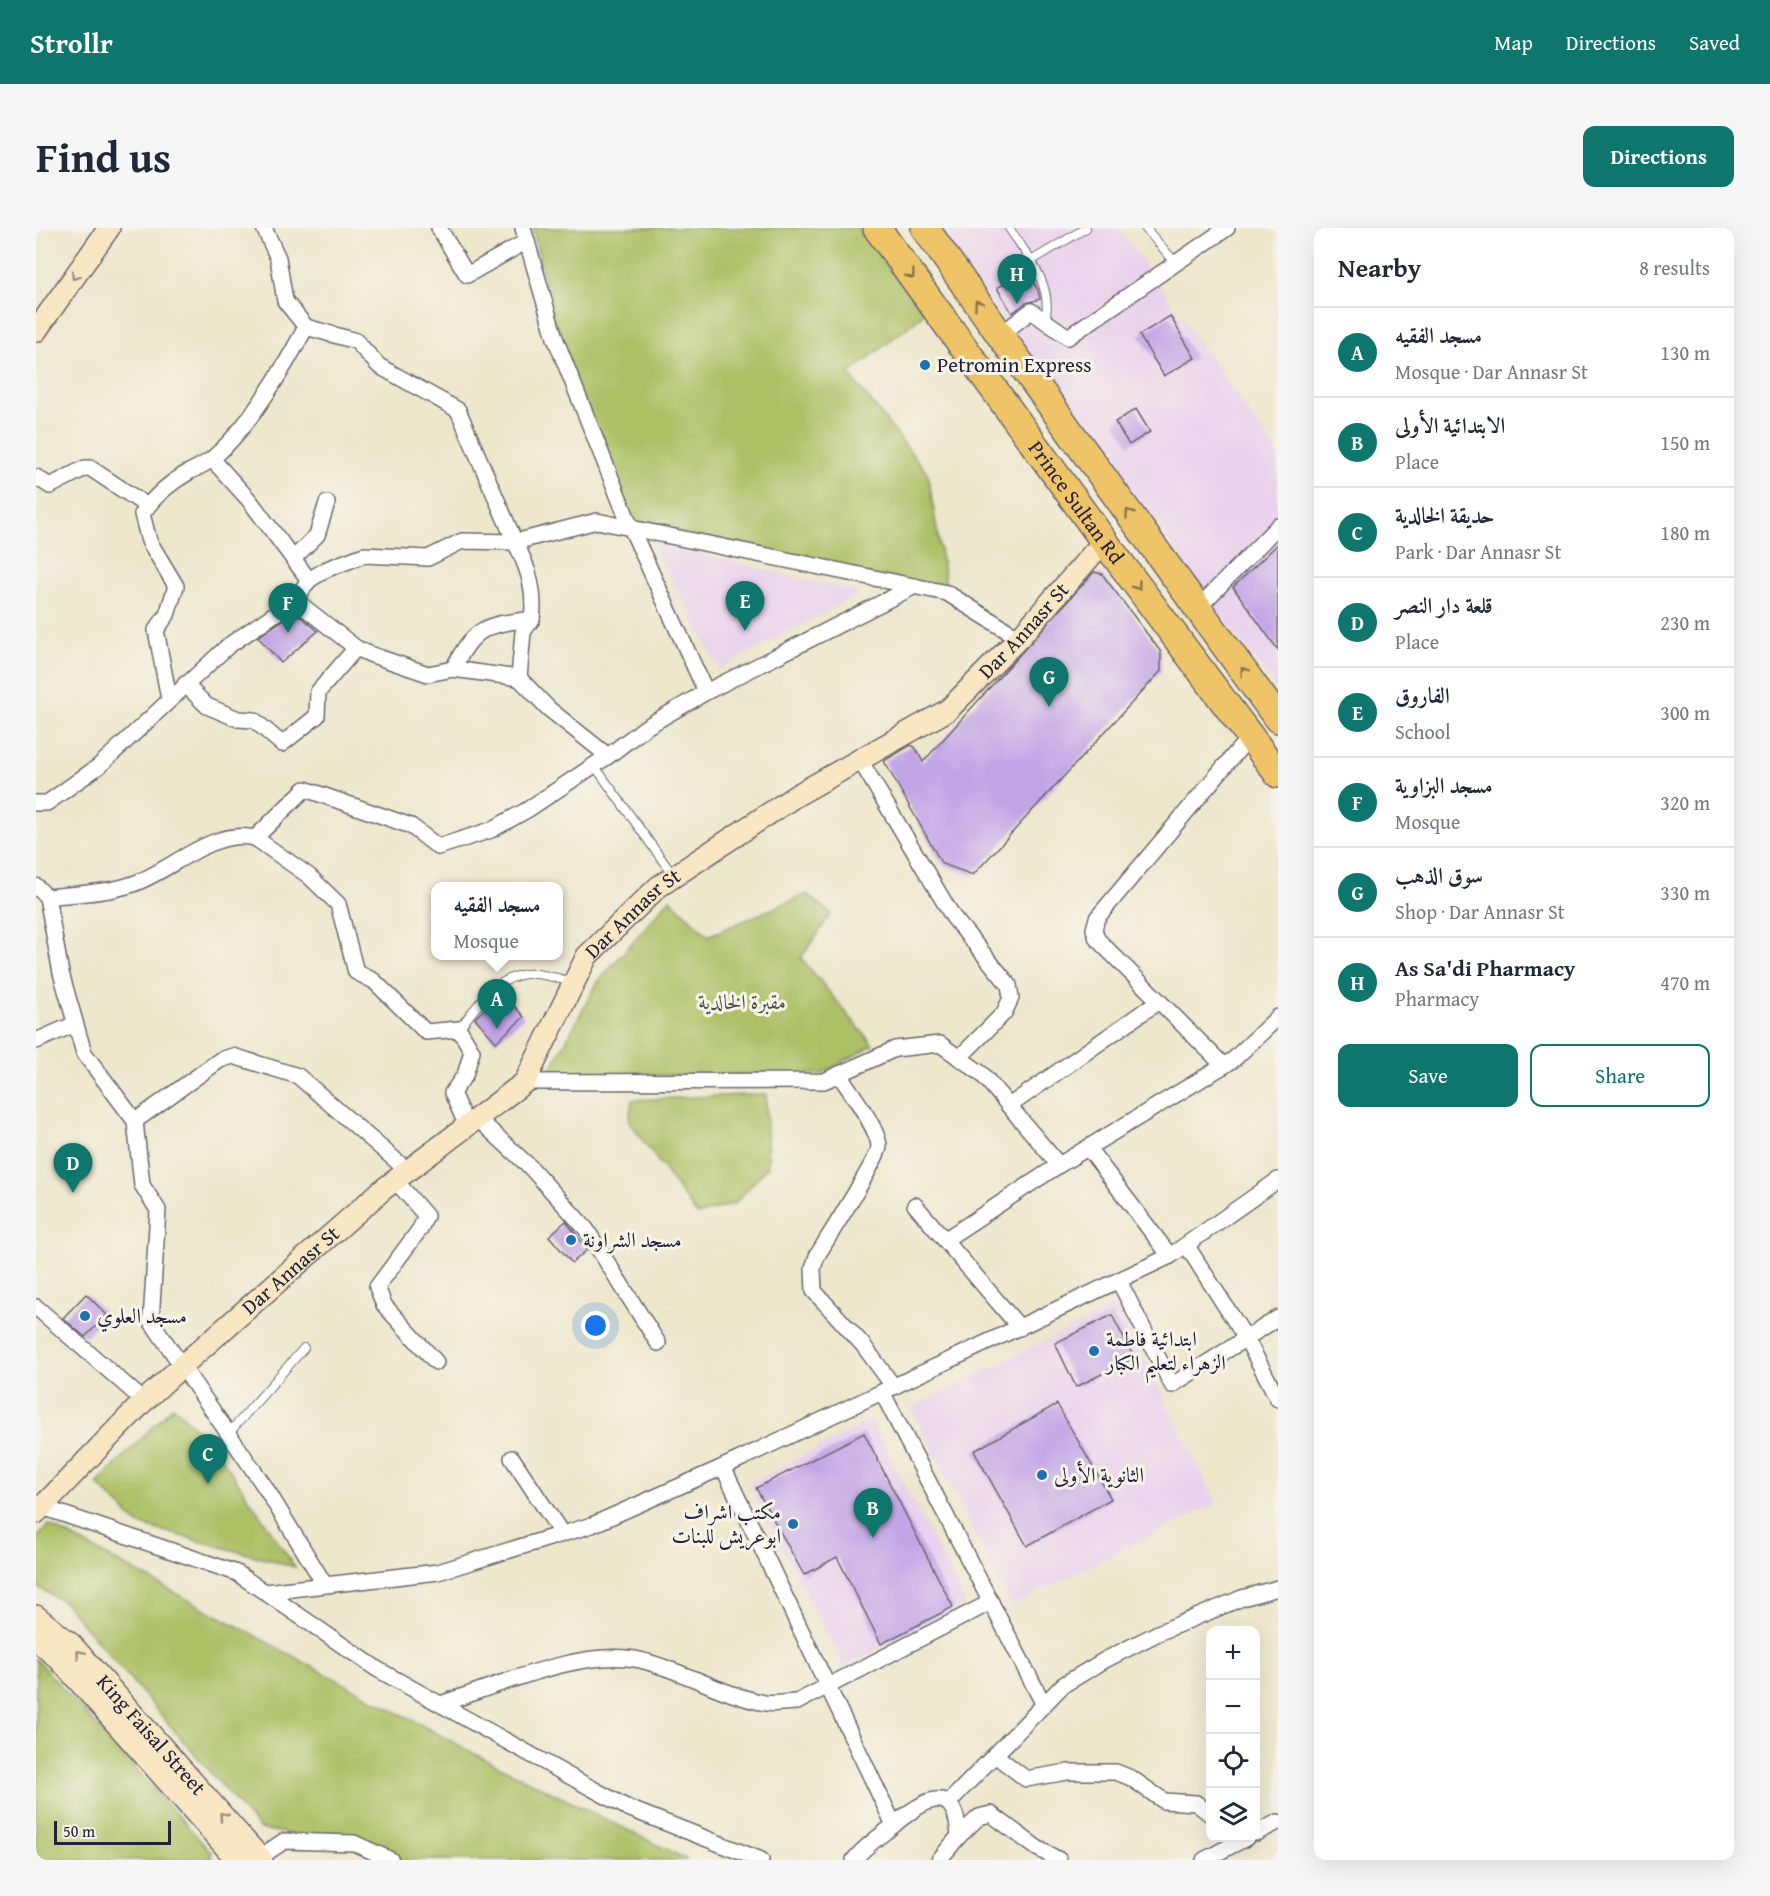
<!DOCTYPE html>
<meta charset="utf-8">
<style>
body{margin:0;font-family:"Gentium Book Plus",Amiri,serif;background:#f6f6f7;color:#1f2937}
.controls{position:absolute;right:18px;bottom:18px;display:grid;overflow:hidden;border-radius:12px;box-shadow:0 6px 24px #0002}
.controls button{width:54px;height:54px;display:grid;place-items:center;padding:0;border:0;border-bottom:2px solid #e0e1e3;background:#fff;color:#1f2937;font:30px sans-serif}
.scale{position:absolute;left:18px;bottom:15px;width:117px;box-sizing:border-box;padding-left:6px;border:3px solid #22223b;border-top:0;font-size:16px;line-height:21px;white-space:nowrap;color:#22223b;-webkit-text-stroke:4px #f7f3e8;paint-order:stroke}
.you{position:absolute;left:560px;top:1098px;width:21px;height:21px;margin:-15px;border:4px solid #fff;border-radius:50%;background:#1a73e8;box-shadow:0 0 0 9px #1a73e833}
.badge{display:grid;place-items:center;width:39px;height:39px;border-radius:50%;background:#0f766e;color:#fff;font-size:20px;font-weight:700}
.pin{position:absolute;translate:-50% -50px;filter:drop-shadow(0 2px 3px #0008)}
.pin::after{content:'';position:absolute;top:32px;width:21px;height:18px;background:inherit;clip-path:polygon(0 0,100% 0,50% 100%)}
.popup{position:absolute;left:395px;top:654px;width:132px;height:78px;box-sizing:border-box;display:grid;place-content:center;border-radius:12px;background:#fff;filter:drop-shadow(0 2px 4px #0005);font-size:20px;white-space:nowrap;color:#747a83}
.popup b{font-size:22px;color:#1f2937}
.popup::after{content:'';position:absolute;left:50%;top:100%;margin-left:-12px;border:12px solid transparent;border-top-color:#fff}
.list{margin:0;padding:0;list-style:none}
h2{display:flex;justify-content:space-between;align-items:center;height:78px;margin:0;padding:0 24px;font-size:26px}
h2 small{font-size:20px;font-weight:400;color:#747a83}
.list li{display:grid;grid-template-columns:39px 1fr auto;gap:18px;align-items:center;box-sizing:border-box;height:90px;padding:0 24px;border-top:2px solid #e0e1e3}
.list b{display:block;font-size:22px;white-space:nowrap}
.list p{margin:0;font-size:20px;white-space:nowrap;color:#747a83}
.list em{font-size:20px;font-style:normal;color:#747a83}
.actions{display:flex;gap:12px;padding:18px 24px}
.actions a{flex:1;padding:14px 0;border:2px solid #0f766e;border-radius:12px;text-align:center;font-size:21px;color:#0f766e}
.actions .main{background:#0f766e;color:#fff}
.icon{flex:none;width:33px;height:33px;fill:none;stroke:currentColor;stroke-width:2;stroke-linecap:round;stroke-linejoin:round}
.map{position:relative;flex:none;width:1242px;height:1632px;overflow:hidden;border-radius:12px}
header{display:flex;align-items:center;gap:36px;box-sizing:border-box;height:84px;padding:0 30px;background:#0f766e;color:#fff}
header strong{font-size:28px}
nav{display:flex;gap:33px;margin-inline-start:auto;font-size:21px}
.intro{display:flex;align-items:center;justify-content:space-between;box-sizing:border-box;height:144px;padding:0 36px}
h1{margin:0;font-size:42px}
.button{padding:15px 27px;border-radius:12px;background:#0f766e;color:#fff;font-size:21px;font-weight:700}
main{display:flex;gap:36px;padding:0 36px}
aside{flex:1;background:#fff;border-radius:12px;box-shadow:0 6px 24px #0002}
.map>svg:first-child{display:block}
.built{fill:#e9d2ed}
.green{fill:#acc166;stroke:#677250;stroke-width:1.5}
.building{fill:#c2a5e7}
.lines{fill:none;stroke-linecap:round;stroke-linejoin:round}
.lane-casing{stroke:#69676e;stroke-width:10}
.street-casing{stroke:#69676e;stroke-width:18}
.secondary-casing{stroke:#69676e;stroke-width:24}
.highway-casing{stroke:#69676e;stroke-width:30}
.lane{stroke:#fff;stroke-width:8}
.street{stroke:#fff;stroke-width:15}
.secondary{stroke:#f9e7c3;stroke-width:21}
.highway{stroke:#efc469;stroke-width:27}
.oneway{stroke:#887352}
.oneway2{stroke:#988e86}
.poi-dot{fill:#1f6fb2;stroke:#f7f3e8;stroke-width:2}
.labels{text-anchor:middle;stroke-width:6;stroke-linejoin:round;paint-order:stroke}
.poi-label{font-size:21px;fill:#22223b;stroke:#f7f3e8;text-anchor:start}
.street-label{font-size:21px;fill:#22223b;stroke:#f7f3e8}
.park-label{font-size:21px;fill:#4b5248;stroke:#f7f3e8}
</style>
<header>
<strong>Strollr</strong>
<nav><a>Map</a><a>Directions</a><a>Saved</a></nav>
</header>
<div class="intro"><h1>Find us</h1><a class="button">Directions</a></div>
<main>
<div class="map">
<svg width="1242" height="1632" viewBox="0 0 1242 1632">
<rect width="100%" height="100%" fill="#f7f3e8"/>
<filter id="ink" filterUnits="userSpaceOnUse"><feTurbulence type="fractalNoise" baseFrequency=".0167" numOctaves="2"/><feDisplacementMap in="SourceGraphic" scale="12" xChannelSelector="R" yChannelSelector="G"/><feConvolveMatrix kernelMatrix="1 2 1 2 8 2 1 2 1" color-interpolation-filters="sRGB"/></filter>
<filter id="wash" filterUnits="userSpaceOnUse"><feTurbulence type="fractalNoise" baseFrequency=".008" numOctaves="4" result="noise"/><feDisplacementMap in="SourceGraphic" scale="24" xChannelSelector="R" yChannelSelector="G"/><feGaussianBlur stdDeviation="1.35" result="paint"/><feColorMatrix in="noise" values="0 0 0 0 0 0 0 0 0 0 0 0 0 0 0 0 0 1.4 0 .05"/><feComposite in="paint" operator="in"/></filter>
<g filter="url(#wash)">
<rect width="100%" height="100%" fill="#ede7cc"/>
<g class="built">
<polygon points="900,0 1083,0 1242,226 1242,464"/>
<polygon points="615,314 824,365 684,441"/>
<polygon points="1081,1077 1181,1275 975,1378 875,1180"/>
<polygon points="835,1192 930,1376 808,1439 713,1256"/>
</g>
<g class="green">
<polygon points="497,0 822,0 889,85 813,146 892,246 911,365 595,300 519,110"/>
<polygon points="771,666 795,686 765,730 837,817 785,846 511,848 562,754 634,671 672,708"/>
<polygon points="730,866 732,938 699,975 661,987 593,893 596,872"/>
<polygon points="137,1178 177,1217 259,1339 102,1296 61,1256"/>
<polygon points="13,1297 456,1535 652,1632 355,1632 318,1615 223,1601 28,1374 0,1358 0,1311"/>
<polygon points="0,1431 175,1624 175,1632 0,1632"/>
</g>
<g id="blocks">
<g class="building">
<polygon points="990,42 1002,62 1004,71 990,75 976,85 961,60"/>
<polygon points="1134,88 1159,130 1128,148 1103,107"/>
<polygon points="1100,181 1114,204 1093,217 1079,194"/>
<polygon points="1242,316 1242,422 1197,359"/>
<polygon points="1058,344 1066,346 1125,424 1125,443 937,647 906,636 848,533 875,517 879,519 887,534"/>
<polygon points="259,384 282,403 245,435 222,409"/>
<polygon points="466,764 488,789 460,814 439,790"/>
<polygon points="530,993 551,1022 536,1035 513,1008"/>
<polygon points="50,1066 71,1087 49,1109 27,1090"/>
<polygon points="1076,1087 1098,1130 1040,1159 1019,1115"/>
<polygon points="1021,1176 1075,1271 991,1318 938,1223"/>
<polygon points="828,1205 917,1379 845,1416 801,1329 768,1347 720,1260"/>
</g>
</g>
</g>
<g filter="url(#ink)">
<use href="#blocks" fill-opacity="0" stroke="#69676e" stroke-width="1.5"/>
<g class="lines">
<g class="lane-casing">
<g id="lane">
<path d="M973,0C992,29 1018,57 1009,93"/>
<polyline points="1109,0 1140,35"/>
<polyline points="995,33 1050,0"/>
<polyline points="558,537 637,647"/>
<path d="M423,801C441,778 459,750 490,746C504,744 523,751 537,754"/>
<polyline points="193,1205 268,1120"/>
</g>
</g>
<g class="street-casing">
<g id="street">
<polyline points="403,0 431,47 491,13"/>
<polyline points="487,0 519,110 595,300 911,365 983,410"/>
<polyline points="270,99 320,113 343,138 422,182 479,314 561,293 595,300 670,464 610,499 572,528 513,481 483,450"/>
<polyline points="964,107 995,83 1032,109 1191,0"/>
<polyline points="0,249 14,258 49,240 54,240 111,278"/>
<polyline points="257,331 281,307 291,275"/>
<path d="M259,372L320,420L336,427L392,446L417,441C439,398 449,397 496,391C500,363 492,339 479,314L426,313L392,330L328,327L291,341L273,352"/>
<polyline points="1162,380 1242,298"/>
<polyline points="417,441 483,450 487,404 496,391"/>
<polyline points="149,456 171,478 202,491 218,492 246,516 281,488 282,464 320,420"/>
<polyline points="670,464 879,358"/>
<path d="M133,471L120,402L131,387L140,358L113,313L106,286C119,267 133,255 153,244C161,240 170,236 177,230C212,200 248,140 270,99L249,73L242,30L228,0"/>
<polyline points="824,532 917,689 973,757 975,770 968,785 923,830"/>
<polyline points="0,575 11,575 63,538 192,418 259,372 273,352 214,273 176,231"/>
<path d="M0,658L11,669C38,666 71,665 97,656C135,643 176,600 219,610"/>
<polyline points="11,669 25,745 48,825 99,893 106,957 122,982 115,1093 229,1259 289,1357"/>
<polyline points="0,813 39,796"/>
<polyline points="1188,838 1061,711 1058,701 1061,690 1214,508"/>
<path d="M803,846C813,862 843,901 843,919C842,931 791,1011 781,1028L777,1040L778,1063L827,1117L858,1159"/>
<polyline points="489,854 788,853 859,821 904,816 946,846 1023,937"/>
<polyline points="973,878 1123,773"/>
<polyline points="441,890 494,939 550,1001 622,1115"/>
<polyline points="99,893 184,832 197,828 262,848 372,943"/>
<polyline points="431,898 416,865 429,847 436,823 423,801 390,804 338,753 320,744 302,676 273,648 219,610 269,561 375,598 402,619 455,602 491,582 572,528"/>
<polyline points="1052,920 1134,1028"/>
<polyline points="359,952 390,988 384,1001 341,1059 348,1077 400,1134"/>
<polyline points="879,977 984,1100"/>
<polyline points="910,1011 1023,937 1197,832 1242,789"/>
<polyline points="1151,1018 1211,1112 1242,1171"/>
<polyline points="1083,1053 1136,1157 1242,1090"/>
<polyline points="0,1079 108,1173"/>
<polyline points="846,1164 1008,1477"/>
<polyline points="476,1230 526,1306"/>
<polyline points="687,1239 858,1597"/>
<polyline points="6,1279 201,1345 341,1441 535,1549 592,1580 725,1632"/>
<polyline points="229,1364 402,1344 556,1297 687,1239 1134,1028 1242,952"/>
<path d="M404,1476C459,1459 547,1419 604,1432C646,1442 686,1467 729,1475C739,1477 751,1474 761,1474L955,1374"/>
<polyline points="959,1527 990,1551 1031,1544 1080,1544 1095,1550 1128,1573 1160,1575 1174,1586"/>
<polyline points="912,1575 1027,1457 1069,1432 1122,1405 1206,1370 1242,1360"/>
<polyline points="1220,1605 1242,1594"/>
<polyline points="923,1608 943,1589 955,1586 1001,1620 1023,1632"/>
<polyline points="220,1632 248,1613 318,1615 355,1632"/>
<path d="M818,1632C827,1620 841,1610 853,1601C882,1576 919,1547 923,1608L903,1632"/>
<polyline points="1168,1632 1210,1610"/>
</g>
</g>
<g class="secondary-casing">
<g id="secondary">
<polyline points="0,103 73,0"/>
<path id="s1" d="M0,1285L108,1173L147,1137L345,963L489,854L551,728L622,659L761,567L912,482L983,410L1068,313"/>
<path id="s2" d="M0,1388L35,1416L226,1632"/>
<polyline points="0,1412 22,1430 201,1632"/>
</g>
</g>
<g class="highway-casing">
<g id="highway">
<path id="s3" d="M841,0L1068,313L1242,546"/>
<polyline points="889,0 964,107 1242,491"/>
</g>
</g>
<use href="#lane" class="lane"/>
<use href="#street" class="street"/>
<use href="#secondary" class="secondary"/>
<use href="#highway" class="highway"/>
</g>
<defs><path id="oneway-chevron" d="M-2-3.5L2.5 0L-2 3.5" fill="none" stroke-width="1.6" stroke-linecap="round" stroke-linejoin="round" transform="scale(1.5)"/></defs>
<g class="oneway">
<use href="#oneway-chevron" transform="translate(875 47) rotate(54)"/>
<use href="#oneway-chevron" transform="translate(942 76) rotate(-125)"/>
<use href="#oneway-chevron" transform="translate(1093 285) rotate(-126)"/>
<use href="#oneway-chevron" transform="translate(1101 358) rotate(53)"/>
<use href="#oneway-chevron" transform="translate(1208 443) rotate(-126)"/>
</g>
<g class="oneway2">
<use href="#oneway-chevron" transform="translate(39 48) rotate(125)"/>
<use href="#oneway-chevron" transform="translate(44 1426) rotate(-131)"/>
<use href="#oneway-chevron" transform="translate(187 1588) rotate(-131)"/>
</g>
</g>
<g class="poi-dot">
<circle cx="889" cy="137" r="6"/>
<circle cx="535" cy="1012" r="6"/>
<circle cx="49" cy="1088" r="6"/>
<circle cx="1058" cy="1123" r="6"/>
<circle cx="1006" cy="1247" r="6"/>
<circle cx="757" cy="1296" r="6"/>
</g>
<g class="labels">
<g class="poi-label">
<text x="901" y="144">Petromin Express</text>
<text x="547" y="1019">مسجد الشراونة</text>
<text x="61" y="1095">مسجد العلوي</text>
<text x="1070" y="1118">ابتدائية فاطمة<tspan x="1070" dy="24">الزهراء لتعليم الكبار</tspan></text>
<text x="1018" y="1254">الثانوية الأولى</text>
<text x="745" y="1291" text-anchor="end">مكتب اشراف<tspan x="745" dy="24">ابوعريش للبنات</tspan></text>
</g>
<g class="street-label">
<text dy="7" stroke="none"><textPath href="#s3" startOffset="339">Prince Sultan Rd</textPath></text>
<text dy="7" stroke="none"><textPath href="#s1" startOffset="1342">Dar Annasr St</textPath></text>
<text dy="7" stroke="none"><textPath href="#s1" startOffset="856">Dar Annasr St</textPath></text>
<text dy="7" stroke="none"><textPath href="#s1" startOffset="352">Dar Annasr St</textPath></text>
<text dy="7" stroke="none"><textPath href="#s2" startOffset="166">King Faisal Street</textPath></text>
</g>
<g class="park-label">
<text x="706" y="781">مقبرة الخالدية</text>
</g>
</g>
</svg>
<div class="controls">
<button>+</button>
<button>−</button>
<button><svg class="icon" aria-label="locate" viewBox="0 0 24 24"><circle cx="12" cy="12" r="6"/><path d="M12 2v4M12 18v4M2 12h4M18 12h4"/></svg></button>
<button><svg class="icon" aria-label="layers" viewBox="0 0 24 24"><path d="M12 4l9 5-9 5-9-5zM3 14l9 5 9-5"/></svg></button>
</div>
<div class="scale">50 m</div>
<div class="you"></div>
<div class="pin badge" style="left:461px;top:801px">A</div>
<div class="popup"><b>مسجد الفقيه</b>Mosque</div>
<div class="pin badge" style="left:837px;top:1310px">B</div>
<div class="pin badge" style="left:172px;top:1256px">C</div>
<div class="pin badge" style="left:37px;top:965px">D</div>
<div class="pin badge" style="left:709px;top:403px">E</div>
<div class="pin badge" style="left:252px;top:405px">F</div>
<div class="pin badge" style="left:1013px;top:479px">G</div>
<div class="pin badge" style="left:981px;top:76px">H</div>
</div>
<aside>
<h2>Nearby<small>8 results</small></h2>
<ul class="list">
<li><span class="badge">A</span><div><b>مسجد الفقيه</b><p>Mosque · Dar Annasr St</p></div><em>130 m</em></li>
<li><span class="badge">B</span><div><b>الابتدائية الأولى</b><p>Place</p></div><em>150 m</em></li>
<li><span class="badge">C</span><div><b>حديقة الخالدية</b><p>Park · Dar Annasr St</p></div><em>180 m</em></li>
<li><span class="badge">D</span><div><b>قلعة دار النصر</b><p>Place</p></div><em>230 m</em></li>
<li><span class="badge">E</span><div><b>الفاروق</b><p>School</p></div><em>300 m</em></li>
<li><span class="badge">F</span><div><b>مسجد البزاوية</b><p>Mosque</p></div><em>320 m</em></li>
<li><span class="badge">G</span><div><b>سوق الذهب</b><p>Shop · Dar Annasr St</p></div><em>330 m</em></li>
<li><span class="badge">H</span><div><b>As Sa'di Pharmacy</b><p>Pharmacy</p></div><em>470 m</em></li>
</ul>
<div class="actions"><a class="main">Save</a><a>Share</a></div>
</aside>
</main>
